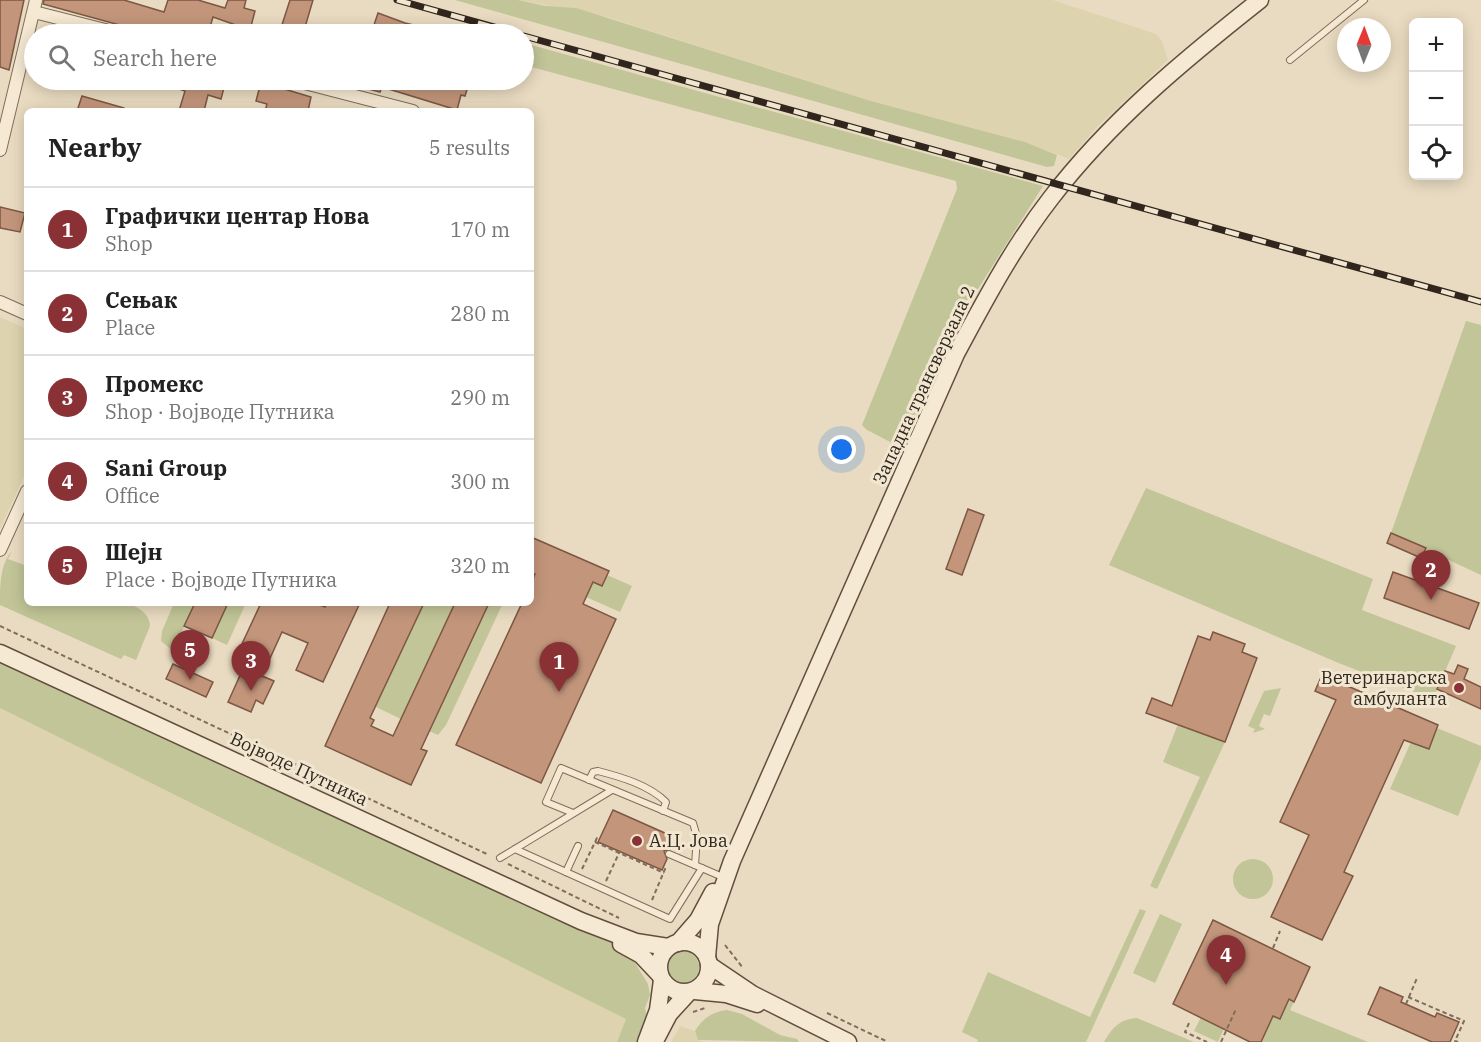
<!DOCTYPE html>
<meta charset="utf-8">
<style>
body{margin:0;font-family:"IBM Plex Serif",serif;background:#f6f6f6;color:#222}
.controls{position:absolute;right:18px;top:18px;display:grid;overflow:hidden;border-radius:9px;box-shadow:0 3px 15px #0003}
.controls button{width:54px;height:54px;display:grid;place-items:center;padding:0;border:0;border-bottom:2px solid #e0e0e0;background:#fff;color:#222;font:30px sans-serif}
.compass{position:absolute;left:1337px;top:18px;width:54px;height:54px;border-radius:50%;background:#fff;box-shadow:0 3px 15px #0003;rotate:1deg}
.you{position:absolute;left:842px;top:450px;width:21px;height:21px;margin:-15px;border:4px solid #fff;border-radius:50%;background:#1a73e8;box-shadow:0 0 0 9px #1a73e833}
.badge{display:grid;place-items:center;width:39px;height:39px;border-radius:50%;background:#893135;color:#fff;font-size:20px;font-weight:700}
.pin{position:absolute;translate:-50% -50px;filter:drop-shadow(0 2px 3px #0008)}
.pin::after{content:'';position:absolute;top:32px;width:21px;height:18px;background:inherit;clip-path:polygon(0 0,100% 0,50% 100%)}
.list{margin:0;padding:0;list-style:none}
h2{display:flex;justify-content:space-between;align-items:center;height:78px;margin:0;padding:0 24px;font-size:26px}
h2 small{font-size:20px;font-weight:400;color:#767676}
.list li{display:grid;grid-template-columns:39px 1fr auto;gap:18px;align-items:center;box-sizing:border-box;height:84px;padding:0 24px;border-top:2px solid #e0e0e0}
.list b{display:block;font-size:22px;white-space:nowrap}
.list p{margin:0;font-size:20px;white-space:nowrap;color:#767676}
.list em{font-size:20px;font-style:normal;color:#767676}
.icon{flex:none;width:33px;height:33px;fill:none;stroke:currentColor;stroke-width:2;stroke-linecap:round;stroke-linejoin:round}
.map{position:relative;flex:none;width:1481px;height:1042px;overflow:hidden}
.search{position:absolute;background:#fff;box-shadow:0 3px 15px #0003;left:24px;top:24px;width:510px;height:66px;display:flex;align-items:center;gap:15px;box-sizing:border-box;padding:0 21px;border-radius:33px;color:#767676;font-size:22px}
.panel{position:absolute;background:#fff;box-shadow:0 3px 15px #0003;left:24px;top:108px;width:510px;height:498px;border-radius:9px}
.map>svg:first-child{display:block}
.farmland{fill:#ddd4af}
.green{fill:#c2c597}
.building{fill:#c3967b;stroke:#7d5743;stroke-width:1.5}
.lines{fill:none;stroke-linecap:round;stroke-linejoin:round}
.lane-casing{stroke:#806d5b;stroke-width:8}
.street-casing{stroke:#806d5b;stroke-width:14}
.secondary-casing{stroke:#624e3e;stroke-width:19}
.path{stroke:#806d5b;stroke-width:2;stroke-dasharray:4.5 3;stroke-linecap:butt}
.lane{stroke:#f5e9d3;stroke-width:6}
.street{stroke:#f5e9d3;stroke-width:12}
.secondary{stroke:#f5e9d3;stroke-width:16}
.rail-casing{stroke:#31261d;stroke-width:7}
.rail{stroke:#f1e6d0;stroke-width:4.5;stroke-dasharray:14;stroke-linecap:butt}
.poi-dot{fill:#893135;stroke:#f1e6d0;stroke-width:2}
.labels{text-anchor:middle;stroke-width:6;stroke-linejoin:round;paint-order:stroke}
.street-label{font-size:18px;fill:#31261d;stroke:#f1e6d0}
.poi-label{font-size:18px;fill:#31261d;stroke:#f1e6d0;text-anchor:end}
</style>
<div class="map">
<svg width="1481" height="1042" viewBox="0 0 1481 1042">
<rect width="100%" height="100%" fill="#e9dbc1"/>
<g class="farmland">
<polygon points="518,0 1053,0 1156,34 1162,41 1168,60 1098,126 1069,159 1025,142 871,101 607,17"/>
<polygon points="0,317 27,329 27,469 0,529"/>
<polygon points="0,708 626,1019 617,1042 0,1042"/>
<polygon points="680,1026 695,1031 698,1040 703,1042 671,1042"/>
</g>
<g class="green">
<polygon points="455,0 518,0 545,6 576,8 871,101 1025,142 1057,155 1054,166 1047,167"/>
<polygon points="524,43 1043,186 971,300 900,447 867,430 862,425 957,189 956,181 524,65"/>
<polygon points="1466,321 1481,325 1481,575 1391,533"/>
<polygon points="1146,488 1373,579 1362,610 1456,646 1433,699 1341,664 1109,565"/>
<path d="M12,551L8,559L27,566V603H112L118,606L120,603C133,603 150,612 150,626L136,660L124,655L121,659L0,605C0,586 0,564 12,551Z"/>
<polygon points="607,575 632,586 620,612 586,597 593,582 602,586"/>
<polygon points="174,603 195,603 173,651 161,641 162,631"/>
<polygon points="228,603 246,603 227,645 212,638"/>
<polygon points="424,603 455,603 401,719 376,707"/>
<polygon points="489,603 503,603 446,725 438,735 429,731"/>
<polygon points="0,656 615,944 632,958 648,984 650,995 645,1008 648,1021 640,1042 617,1042 626,1019 0,708"/>
<polygon points="1281,688 1270,716 1264,714 1259,726 1265,729 1253,733 1255,729 1248,726 1264,691"/>
<polygon points="1178,724 1225,742 1157,889 1150,886 1200,777 1163,762"/>
<polygon points="1437,728 1481,746 1481,759 1458,816 1390,789 1411,742 1429,749"/>
<circle cx="1253" cy="879" r="20"/>
<polygon points="1140,909 1146,911 1086,1042 977,1042 978,1040 962,1032 988,972 1090,1017"/>
<polygon points="1160,914 1182,924 1155,983 1133,973"/>
<circle cx="683" cy="967" r="16"/>
<polygon points="1289,999 1294,1002 1290,1010 1368,1042 1261,1042 1273,1016 1280,1019"/>
<polygon points="1234,1007 1218,1042 1194,1031 1201,1017"/>
<path d="M727,1010L742,1014L780,1035L797,1039L799,1042L698,1040L695,1031C703,1018 712,1012 727,1010Z"/>
<path d="M1137,1018L1194,1042H1104C1112,1027 1121,1019 1137,1018Z"/>
</g>
<g class="building">
<polygon points="0,0 24,0 9,70 0,67"/>
<polygon points="44,0 124,0 164,12 168,0 198,0 225,8 228,0 246,0 244,8 255,11 250,30 213,17 208,34 152,34 43,4"/>
<polygon points="290,0 313,0 303,34 279,34"/>
<polygon points="378,13 405,23 435,30 434,34 371,34"/>
<polygon points="158,80 197,80 211,84 213,80 226,80 221,99 208,95 204,111 179,111 185,91 158,82"/>
<polygon points="347,80 470,80 465,96 461,95 457,110 382,87 380,92 346,83"/>
<polygon points="261,82 311,97 308,111 265,111 267,104 256,101"/>
<polygon points="82,96 124,108 123,111 77,111"/>
<polygon points="0,207 25,213 20,232 0,228"/>
<polygon points="968,509 984,515 962,575 946,569"/>
<polygon points="1391,533 1426,548 1421,558 1387,543"/>
<polygon points="531,537 609,571 602,586 593,582 583,604 616,619 541,783 456,745 522,603 531,603 531,583 535,574 531,573"/>
<polygon points="1393,572 1479,603 1469,629 1384,598"/>
<polygon points="195,603 228,603 212,638 184,626"/>
<polygon points="261,603 315,603 325,607 327,603 360,603 323,682 296,670 308,643 282,632 262,676 274,681 263,704 256,700 251,712 228,702 251,651 241,646"/>
<polygon points="390,603 424,603 370,718 374,720 371,726 393,736 455,603 489,603 421,749 427,751 411,785 325,746"/>
<polygon points="1213,632 1245,644 1242,652 1257,658 1225,742 1146,713 1152,698 1172,706 1198,636 1210,640"/>
<polygon points="173,664 213,682 206,697 166,679"/>
<polygon points="1458,665 1468,669 1464,679 1481,687 1481,709 1437,689 1445,671 1454,674"/>
<polygon points="1322,675 1438,725 1429,749 1404,740 1344,872 1353,876 1322,940 1271,917 1309,835 1280,822 1336,700 1315,691"/>
<polygon points="613,810 676,838 671,849 664,851 667,859 662,870 598,842"/>
<polygon points="1213,920 1310,967 1294,1002 1289,999 1280,1019 1273,1016 1261,1042 1250,1042 1173,1004"/>
<polygon points="1380,987 1403,997 1401,1002 1435,1017 1437,1013 1459,1022 1450,1042 1432,1042 1368,1014"/>
</g>
<g class="lines">
<g class="lane-casing">
<g id="lane">
<polyline points="1290,60 1364,0"/>
<path d="M589,780L593,772L598,771C621,777 649,785 666,802L663,811"/>
<polyline points="573,813 546,802 561,768 693,823 697,837 695,865"/>
<polyline points="515,849 670,919 702,868"/>
<polyline points="669,854 718,875"/>
<polyline points="500,858 612,790"/>
<polyline points="566,872 578,846"/>
</g>
</g>
<g class="street-casing">
<g id="street">
<polyline points="34,12 121,34"/>
<polyline points="293,80 413,111"/>
<polyline points="0,150 36,0"/>
<polyline points="0,302 27,314"/>
<polyline points="0,550 27,491"/>
</g>
</g>
<g class="secondary-casing">
<g id="secondary">
<polyline points="0,653 581,921 636,942 668,947"/>
<circle cx="684" cy="967" r="25"/>
<polyline points="678,943 698,920 713,892"/>
<polyline points="621,944 641,955 659,974"/>
<path d="M707,957L710,924L732,861L956,354C985,300 1013,247 1051,198C1110,121 1184,60 1260,0"/>
<polyline points="709,965 752,994 848,1042"/>
<polyline points="695,991 726,994 757,1004"/>
<polyline points="656,1039 669,1014 689,992"/>
<polyline points="646,1042 658,1010 662,980"/>
</g>
</g>
<g class="path">
<polyline points="0,626 489,855"/>
<polyline points="595,842 664,873"/>
<polyline points="508,864 619,918"/>
<polyline points="582,869 597,838 599,840"/>
<polyline points="606,881 620,851"/>
<polyline points="652,900 665,869 663,868"/>
<polyline points="725,945 743,968"/>
<polyline points="1273,948 1280,931"/>
<polyline points="1408,997 1464,1021 1455,1041 1458,1042"/>
<polyline points="1406,1004 1417,978"/>
<polyline points="693,1012 705,1008"/>
<polyline points="827,1013 888,1042"/>
<polyline points="1189,1023 1185,1032 1207,1042"/>
<polyline points="1221,1042 1236,1009"/>
</g>
<use href="#lane" class="lane"/>
<use href="#street" class="street"/>
<use href="#secondary" class="secondary"/>
<g class="rail-casing">
<g id="rail">
<polyline points="397,0 519,34"/>
<polyline points="524,36 1481,302"/>
</g>
</g>
<use href="#rail" class="rail"/>
</g>
<g class="poi-dot">
<circle cx="1459" cy="688" r="6"/>
<circle cx="637" cy="841" r="6"/>
</g>
<g class="labels">
<g class="street-label">
<text transform="translate(924 385) rotate(-65)" y="6">Западна трансверзала 2</text>
<text transform="translate(299 769) rotate(25)" y="6">Војводе Путника</text>
</g>
<g class="poi-label">
<text x="1447" y="684">Ветеринарска<tspan x="1447" dy="21">амбуланта</tspan></text>
<text x="649" y="847" text-anchor="start">А.Ц. Јова</text>
</g>
</g>
</svg>
<div class="controls">
<button>+</button>
<button>−</button>
<button><svg class="icon" aria-label="locate" viewBox="0 0 24 24"><circle cx="12" cy="12" r="6"/><path d="M12 2v4M12 18v4M2 12h4M18 12h4"/></svg></button>
</div>
<svg class="compass" viewBox="-18 -18 36 36"><path d="M0-13l5 13h-10z" fill="#e53935"/><path d="M0 13l5-13h-10z" fill="#767676"/></svg>
<div class="you"></div>
<div class="pin badge" style="left:559px;top:692px">1</div>
<div class="pin badge" style="left:1431px;top:600px">2</div>
<div class="pin badge" style="left:251px;top:691px">3</div>
<div class="pin badge" style="left:1226px;top:985px">4</div>
<div class="pin badge" style="left:190px;top:680px">5</div>
<div class="search"><svg class="icon" aria-label="search" viewBox="0 0 24 24"><circle cx="10" cy="10" r="6"/><path d="M15 15l6 6"/></svg>Search here</div>
<section class="panel">
<h2>Nearby<small>5 results</small></h2>
<ul class="list">
<li><span class="badge">1</span><div><b>Графички центар Нова</b><p>Shop</p></div><em>170 m</em></li>
<li><span class="badge">2</span><div><b>Сењак</b><p>Place</p></div><em>280 m</em></li>
<li><span class="badge">3</span><div><b>Промекс</b><p>Shop · Војводе Путника</p></div><em>290 m</em></li>
<li><span class="badge">4</span><div><b>Sani Group</b><p>Office</p></div><em>300 m</em></li>
<li><span class="badge">5</span><div><b>Шејн</b><p>Place · Војводе Путника</p></div><em>320 m</em></li>
</ul>
</section>
</div>
